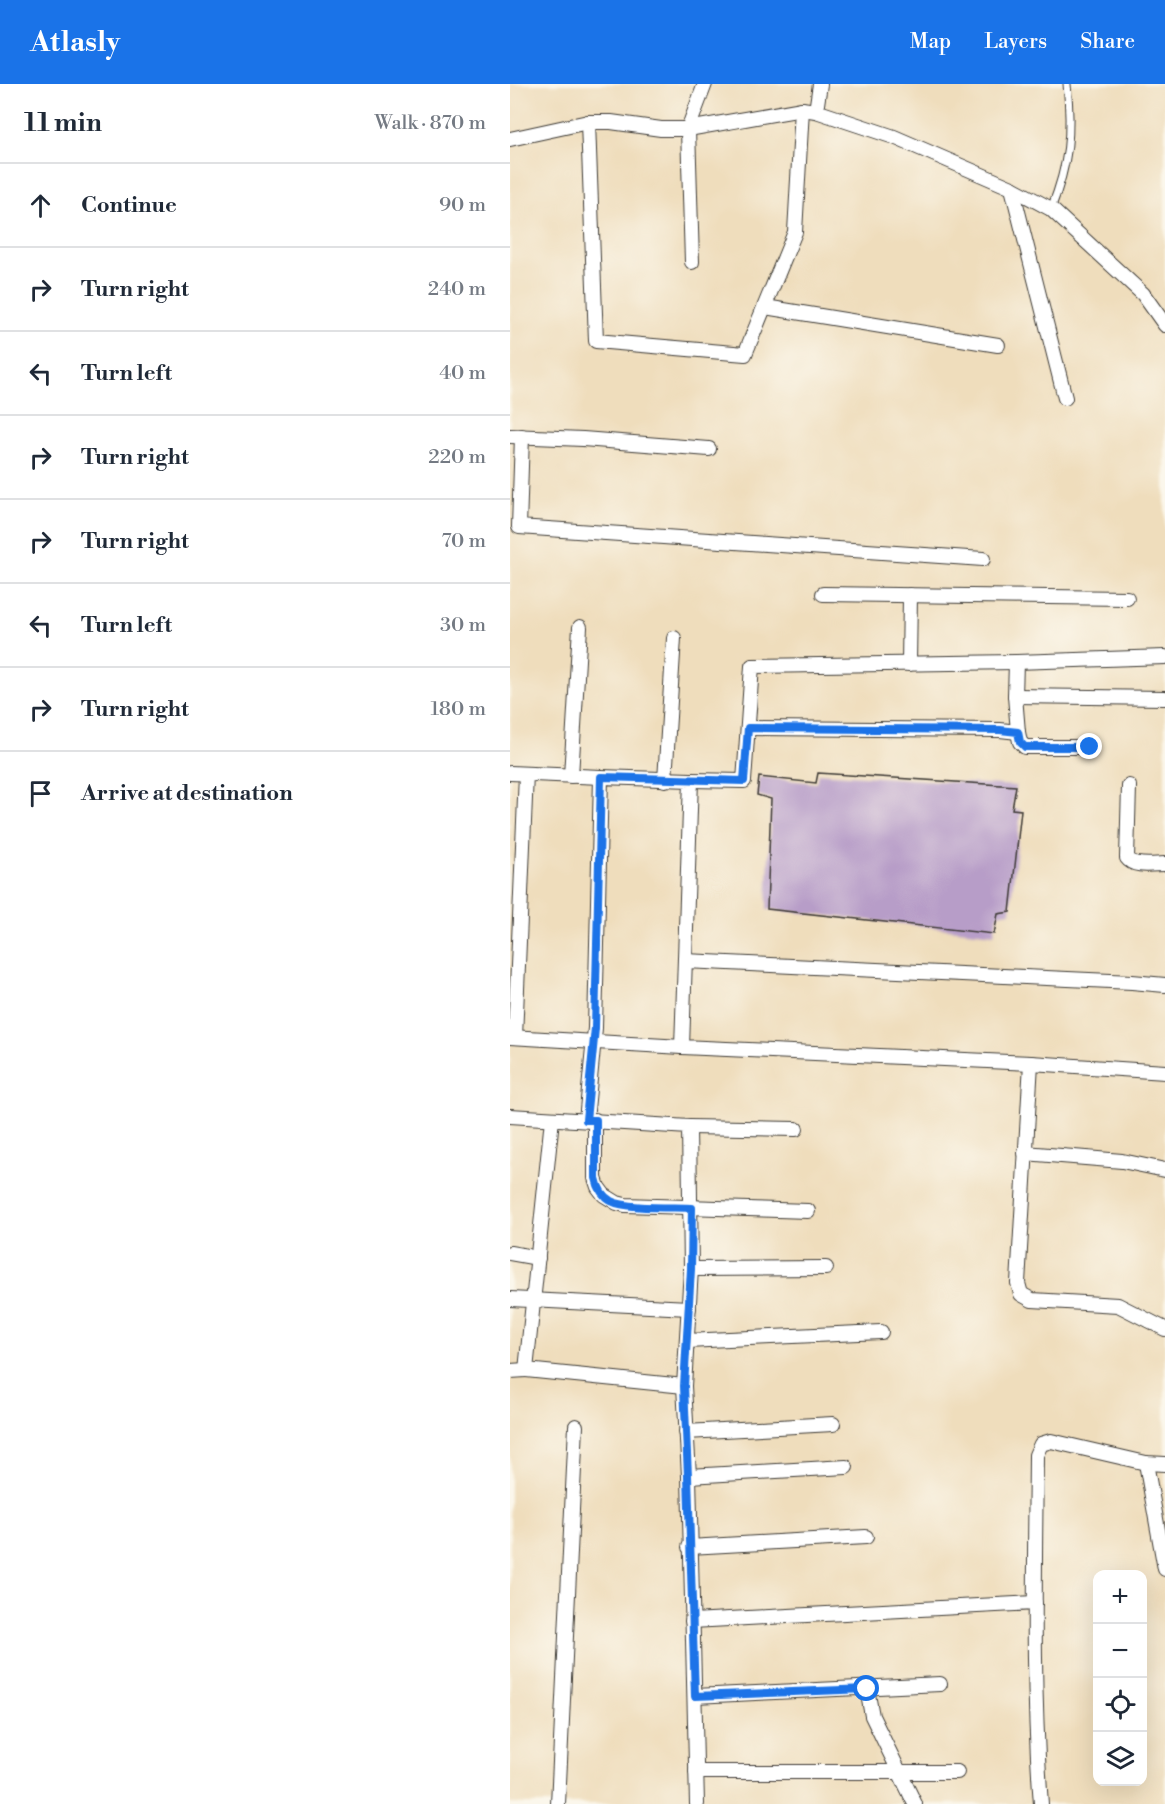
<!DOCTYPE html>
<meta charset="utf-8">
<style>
body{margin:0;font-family:"Libre Bodoni",serif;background:#f2f2f3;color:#1f2937}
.controls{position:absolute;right:18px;bottom:18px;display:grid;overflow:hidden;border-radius:12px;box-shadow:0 6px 24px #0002}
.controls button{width:54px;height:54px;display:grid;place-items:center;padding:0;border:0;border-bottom:2px solid #e0e1e3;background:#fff;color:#1f2937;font:30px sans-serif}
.stop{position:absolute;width:18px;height:18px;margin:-14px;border:4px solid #1a73e8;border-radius:50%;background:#fff}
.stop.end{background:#1a73e8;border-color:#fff;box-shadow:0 2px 6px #0008}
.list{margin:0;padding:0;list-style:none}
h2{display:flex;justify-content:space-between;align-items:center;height:78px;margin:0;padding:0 24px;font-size:26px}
h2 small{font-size:20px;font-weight:400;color:#747a83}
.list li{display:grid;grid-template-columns:39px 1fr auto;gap:18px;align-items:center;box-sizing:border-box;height:84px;padding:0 24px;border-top:2px solid #e0e1e3}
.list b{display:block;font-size:22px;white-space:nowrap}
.list em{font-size:20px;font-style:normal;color:#747a83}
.icon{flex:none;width:33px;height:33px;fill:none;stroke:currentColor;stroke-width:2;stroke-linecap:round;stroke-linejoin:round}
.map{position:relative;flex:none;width:655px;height:1720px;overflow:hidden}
header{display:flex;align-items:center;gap:36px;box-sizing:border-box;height:84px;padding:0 30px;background:#1a73e8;color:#fff}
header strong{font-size:28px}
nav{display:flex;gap:33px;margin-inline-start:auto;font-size:21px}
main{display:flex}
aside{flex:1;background:#fff}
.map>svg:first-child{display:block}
.building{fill:#b79dc8}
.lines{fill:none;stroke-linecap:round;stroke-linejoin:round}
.lane-casing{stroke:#3c3934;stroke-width:9}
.street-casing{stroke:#3c3934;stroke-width:16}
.lane{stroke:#fff;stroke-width:7}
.street{stroke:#fff;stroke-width:14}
.route{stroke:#1a73e8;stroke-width:8}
</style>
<header>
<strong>Atlasly</strong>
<nav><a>Map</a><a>Layers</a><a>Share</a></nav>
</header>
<main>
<aside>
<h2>11 min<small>Walk · 870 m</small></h2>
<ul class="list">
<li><svg class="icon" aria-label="ahead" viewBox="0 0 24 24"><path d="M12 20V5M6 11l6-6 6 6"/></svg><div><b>Continue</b></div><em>90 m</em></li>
<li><svg class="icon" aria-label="right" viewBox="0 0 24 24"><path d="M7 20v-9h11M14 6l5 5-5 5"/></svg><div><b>Turn right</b></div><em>240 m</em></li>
<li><svg class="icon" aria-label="left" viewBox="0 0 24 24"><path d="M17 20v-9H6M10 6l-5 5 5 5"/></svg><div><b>Turn left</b></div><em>40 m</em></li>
<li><svg class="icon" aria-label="right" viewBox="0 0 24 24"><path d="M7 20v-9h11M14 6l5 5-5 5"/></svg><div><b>Turn right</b></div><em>220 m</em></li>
<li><svg class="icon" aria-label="right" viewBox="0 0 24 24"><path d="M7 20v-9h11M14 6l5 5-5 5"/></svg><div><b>Turn right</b></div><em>70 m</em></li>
<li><svg class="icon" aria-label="left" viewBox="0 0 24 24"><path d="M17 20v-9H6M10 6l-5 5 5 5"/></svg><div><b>Turn left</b></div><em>30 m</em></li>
<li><svg class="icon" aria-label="right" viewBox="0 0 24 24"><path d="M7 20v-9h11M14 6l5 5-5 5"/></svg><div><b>Turn right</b></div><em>180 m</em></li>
<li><svg class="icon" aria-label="arrive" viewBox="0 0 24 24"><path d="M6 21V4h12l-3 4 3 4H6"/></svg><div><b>Arrive at destination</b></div></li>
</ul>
</aside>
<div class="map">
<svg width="655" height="1720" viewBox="0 0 655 1720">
<rect width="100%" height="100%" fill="#fbf7ec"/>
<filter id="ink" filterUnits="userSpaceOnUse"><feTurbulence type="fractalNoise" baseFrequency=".0167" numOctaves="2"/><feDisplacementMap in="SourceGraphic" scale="12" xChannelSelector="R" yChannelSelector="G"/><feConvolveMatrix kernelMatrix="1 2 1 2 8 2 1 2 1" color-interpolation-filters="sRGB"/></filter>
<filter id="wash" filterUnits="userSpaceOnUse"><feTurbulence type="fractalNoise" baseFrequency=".008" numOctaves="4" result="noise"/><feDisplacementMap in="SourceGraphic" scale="24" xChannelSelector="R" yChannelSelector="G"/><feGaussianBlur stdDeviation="1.35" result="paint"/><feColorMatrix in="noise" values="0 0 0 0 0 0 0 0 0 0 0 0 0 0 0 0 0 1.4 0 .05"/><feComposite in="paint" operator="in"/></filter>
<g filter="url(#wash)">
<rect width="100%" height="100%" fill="#efddbc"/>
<g id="blocks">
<polygon class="building" points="308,689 506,702 502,725 511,726 500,828 488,830 484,850 257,825 261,715 247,711 249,693 306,699"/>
</g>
</g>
<g filter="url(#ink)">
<use href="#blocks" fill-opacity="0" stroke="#3c3934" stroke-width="1.5"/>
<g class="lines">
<g class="lane-casing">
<path id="lane" d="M541,125C559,79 562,49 557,0"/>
</g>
<g class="street-casing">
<g id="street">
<polyline points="306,27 310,0"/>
<polyline points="78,38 86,257 235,270 285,148 292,25"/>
<polyline points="0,55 78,38 101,38 151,45 178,45 292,25 306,27 384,53 502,104 541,125 633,210 655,241"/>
<polyline points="502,104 555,314"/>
<polyline points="182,178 178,45 195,0"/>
<polyline points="255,223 488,261"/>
<polyline points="0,352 73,355 199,365"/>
<polyline points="12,352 9,443 473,475"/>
<polyline points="313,510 617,514"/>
<polyline points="399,580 400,511"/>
<polyline points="505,612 655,614"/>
<polyline points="238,644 490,646 508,648 505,612 506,578"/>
<polyline points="508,648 510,658 515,663 580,663"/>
<polyline points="0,689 91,693"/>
<polyline points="61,692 70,543"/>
<polyline points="155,696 164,554"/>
<polyline points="181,696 234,697 242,582 506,578 655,573"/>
<path d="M619,702L617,774C624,784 643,780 655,780"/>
<polyline points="175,877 622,898 655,901"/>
<polyline points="0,953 172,963"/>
<polyline points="5,953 16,690"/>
<polyline points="521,979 508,1199 511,1210 522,1216 608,1221 655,1245"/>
<polyline points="0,1032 179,1043 181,1185 174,1302 179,1392 187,1720"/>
<polyline points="42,1035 16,1286 174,1302"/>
<polyline points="76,1036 85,944 91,693 181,696 172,963 521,979 655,988"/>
<polyline points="85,1036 85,1094 88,1103 94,1111 107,1119 115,1121 298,1127"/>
<polyline points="179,1043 286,1045"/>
<polyline points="515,1069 612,1077 655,1086"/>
<polyline points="0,1169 28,1174"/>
<polyline points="181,1185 316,1184"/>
<polyline points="0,1215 179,1224"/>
<polyline points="177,1257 371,1248"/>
<polyline points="0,1287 16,1286"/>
<polyline points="176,1348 323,1340"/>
<polyline points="636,1379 655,1485"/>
<polyline points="179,1392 336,1383"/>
<polyline points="179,1463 356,1453"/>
<polyline points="182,1537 525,1519"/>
<polyline points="357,1605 362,1632 405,1720"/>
<polyline points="185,1612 430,1600"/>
<polyline points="186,1688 447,1688"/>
<polyline points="48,1720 66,1342"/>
<path d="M531,1720C522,1604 525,1487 526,1371L531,1360L541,1357L636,1379L655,1380"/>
</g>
</g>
<use href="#lane" class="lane"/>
<use href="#street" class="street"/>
</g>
</g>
<g class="lines" filter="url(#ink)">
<path class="route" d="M357,1605L185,1612L178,1392L174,1302L181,1185L182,1124C163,1123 116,1125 101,1117C92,1112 88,1104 86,1094V1036H76L85,944L91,693L234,697L238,644L490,646L508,648L510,658L515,663H580"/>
</g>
</svg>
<div class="controls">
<button>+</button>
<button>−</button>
<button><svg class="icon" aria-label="locate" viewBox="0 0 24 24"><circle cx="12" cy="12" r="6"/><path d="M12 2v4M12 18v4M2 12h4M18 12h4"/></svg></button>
<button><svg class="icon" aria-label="layers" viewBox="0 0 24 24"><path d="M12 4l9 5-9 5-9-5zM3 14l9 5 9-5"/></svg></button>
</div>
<div class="stop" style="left:357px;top:1605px"></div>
<div class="stop end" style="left:580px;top:663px"></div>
</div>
</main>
